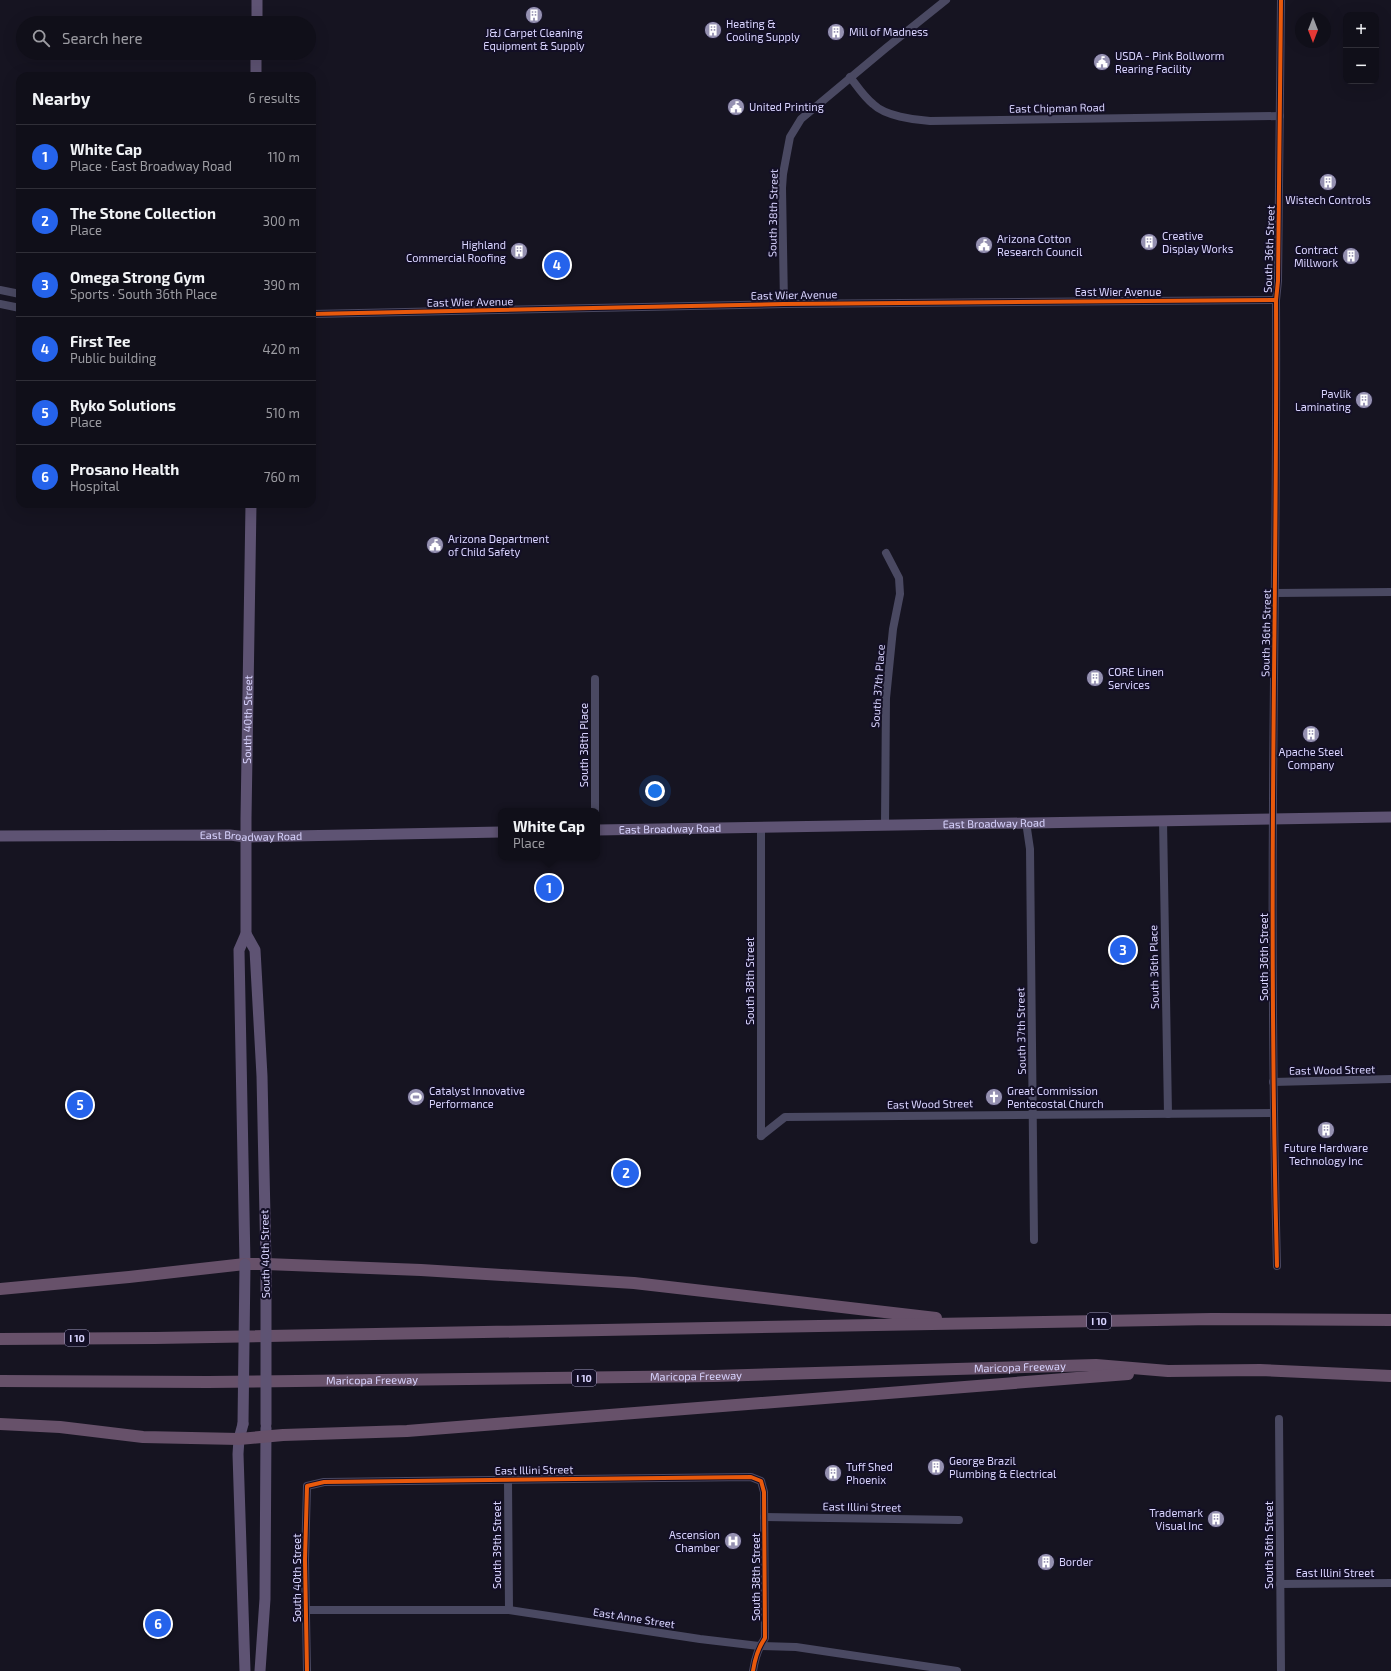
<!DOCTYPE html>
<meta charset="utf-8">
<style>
body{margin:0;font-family:"Exo 2",sans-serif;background:#1e1d26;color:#f1f3f6}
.controls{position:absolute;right:12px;top:12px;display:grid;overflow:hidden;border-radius:8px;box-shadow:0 4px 16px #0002}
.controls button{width:36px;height:36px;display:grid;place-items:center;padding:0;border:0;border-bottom:1px solid #302f38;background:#100f19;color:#f1f3f6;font:20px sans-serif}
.compass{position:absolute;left:1295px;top:12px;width:36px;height:36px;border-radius:50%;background:#100f19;box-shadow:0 4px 16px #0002;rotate:180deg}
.you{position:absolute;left:655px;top:791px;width:14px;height:14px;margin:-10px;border:3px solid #fff;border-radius:50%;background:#1a73e8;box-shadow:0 0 0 6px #1a73e833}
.badge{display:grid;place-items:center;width:26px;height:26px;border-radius:50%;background:#2563eb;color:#fff;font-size:13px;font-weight:700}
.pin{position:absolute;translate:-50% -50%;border:2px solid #fff;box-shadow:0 1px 4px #0006}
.popup{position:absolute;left:498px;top:808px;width:102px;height:52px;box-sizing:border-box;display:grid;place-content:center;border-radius:8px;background:#100f19;filter:drop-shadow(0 1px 3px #0005);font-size:13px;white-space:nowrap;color:#9c9ca2}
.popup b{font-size:15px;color:#f1f3f6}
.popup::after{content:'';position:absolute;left:50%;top:100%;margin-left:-8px;border:8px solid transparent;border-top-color:#100f19}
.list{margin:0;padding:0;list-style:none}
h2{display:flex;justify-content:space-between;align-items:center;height:52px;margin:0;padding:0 16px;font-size:17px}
h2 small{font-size:13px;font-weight:400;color:#9c9ca2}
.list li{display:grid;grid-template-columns:26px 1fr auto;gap:12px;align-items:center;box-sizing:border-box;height:64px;padding:0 16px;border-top:1px solid #302f38}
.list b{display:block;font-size:15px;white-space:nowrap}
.list p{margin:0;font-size:13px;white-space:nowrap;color:#9c9ca2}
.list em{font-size:13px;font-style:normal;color:#9c9ca2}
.icon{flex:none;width:22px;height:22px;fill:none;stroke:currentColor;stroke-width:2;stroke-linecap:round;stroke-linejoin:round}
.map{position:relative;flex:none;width:1391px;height:1671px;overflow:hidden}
.search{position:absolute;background:#100f19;box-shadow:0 4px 16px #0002;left:16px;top:16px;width:300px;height:44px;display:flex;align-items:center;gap:10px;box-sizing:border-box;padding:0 14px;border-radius:22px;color:#9c9ca2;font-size:15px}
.panel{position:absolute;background:#100f19;box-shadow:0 4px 16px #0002;left:16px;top:72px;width:300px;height:436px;border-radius:12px}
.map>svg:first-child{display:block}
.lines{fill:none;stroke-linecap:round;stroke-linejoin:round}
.minor{stroke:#4a4962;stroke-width:8}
.major{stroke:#5e5373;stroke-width:11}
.highway{stroke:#67516a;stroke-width:12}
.major-bridge{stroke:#5e5373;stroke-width:11}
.cycleway-casing{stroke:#130f26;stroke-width:6}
.cycleway{stroke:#e8590c;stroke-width:4}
.labels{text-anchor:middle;stroke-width:4;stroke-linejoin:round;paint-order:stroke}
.shield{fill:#130f26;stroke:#9e99be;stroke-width:1}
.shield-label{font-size:10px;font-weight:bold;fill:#d9d4ff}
.poi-label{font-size:11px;fill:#d9d4ff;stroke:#130f26;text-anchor:start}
.street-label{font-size:11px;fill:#d9d4ff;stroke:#130f26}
</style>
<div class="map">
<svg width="1391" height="1671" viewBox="0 0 1391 1671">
<rect width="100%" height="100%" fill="#161421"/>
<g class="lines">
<g class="minor">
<path d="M850,77C857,86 864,97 873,104C885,116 914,120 930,121L1280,116"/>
<polyline points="0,290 20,294"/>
<polyline points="0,304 20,308"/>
<polyline points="784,304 782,188 783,174 790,137 801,119 886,48 946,0"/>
<polyline points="312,314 784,304 1276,300"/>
<polyline points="1275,593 1391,592"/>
<polyline points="595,679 595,811"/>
<polyline points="1163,820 1168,1114"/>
<polyline points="1026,822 1030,849 1034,1240"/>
<polyline points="885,825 886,698 893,629 900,594 899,578 886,553"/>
<polyline points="1273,1082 1391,1079"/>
<polyline points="761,1136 785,1117 1274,1113"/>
<polyline points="761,1136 761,827"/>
<path d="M1277,1266C1273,1111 1272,956 1273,800C1274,633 1277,467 1276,300L1278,281L1281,0"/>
<polyline points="1279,1419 1281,1671"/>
<polyline points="508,1480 509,1610"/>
<polyline points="764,1517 959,1520"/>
<polyline points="1280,1584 1391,1583"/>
<polyline points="305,1610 509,1610 700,1639 759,1646 796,1647 957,1671"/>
<path d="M307,1671L305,1560L307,1486L324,1482L751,1477L761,1481L764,1492L765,1638C758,1648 755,1658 753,1671"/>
</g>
<g class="major">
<polyline points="257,23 257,0"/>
<polyline points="256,76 256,53"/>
<path id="s1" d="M597,830L1391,817"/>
<path id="s2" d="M0,836L230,835L246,837L501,832"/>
<polyline points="246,934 255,950 262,1076 266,1264"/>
<path id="s3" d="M245,1264L239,950L246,934V818L251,504"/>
<polyline points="243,1424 239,1439 238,1454 245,1671"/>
<polyline points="260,1671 265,1599 266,1428"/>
</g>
<g class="highway">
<polyline points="0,1289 129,1277 245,1264 266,1264 421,1270 634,1283 936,1318"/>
<polyline points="0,1339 155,1338 1212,1319 1391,1320"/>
<path id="s4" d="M0,1381L208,1382L714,1376L1096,1365L1168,1371L1260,1370L1391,1376"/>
<polyline points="0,1424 60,1427 143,1437 239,1439 283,1435 407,1431 1128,1374"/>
</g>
<g class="major-bridge">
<polyline points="266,1264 266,1424"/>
<polyline points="243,1424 245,1264"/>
</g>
<g class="cycleway-casing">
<g id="cycleway">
<polyline points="312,314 784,304 1276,300"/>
<path d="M1277,1266C1273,1111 1272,956 1273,800C1274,633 1277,467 1276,300L1278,281L1281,0"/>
<path d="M307,1671L305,1560L307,1486L324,1482L751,1477L761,1481L764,1492L765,1638C758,1648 755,1658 753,1671"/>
</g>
</g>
<use href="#cycleway" class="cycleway"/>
</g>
<defs>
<g id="building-disc" transform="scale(0.9)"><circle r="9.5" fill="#9591b1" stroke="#130f26"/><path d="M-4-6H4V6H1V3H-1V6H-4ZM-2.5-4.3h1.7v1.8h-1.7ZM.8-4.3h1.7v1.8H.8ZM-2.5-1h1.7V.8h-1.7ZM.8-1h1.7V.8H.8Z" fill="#fff"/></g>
<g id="civic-disc" transform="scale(0.9)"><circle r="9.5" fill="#9591b1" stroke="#130f26"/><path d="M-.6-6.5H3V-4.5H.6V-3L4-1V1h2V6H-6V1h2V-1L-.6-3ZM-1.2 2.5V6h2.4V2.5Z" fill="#fff"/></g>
<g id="stadium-disc" transform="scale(0.9)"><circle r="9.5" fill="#9591b1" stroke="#130f26"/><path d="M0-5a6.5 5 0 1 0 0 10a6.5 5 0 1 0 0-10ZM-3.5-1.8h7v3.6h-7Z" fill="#fff"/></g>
<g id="church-disc" transform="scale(0.9)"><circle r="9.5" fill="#9591b1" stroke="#130f26"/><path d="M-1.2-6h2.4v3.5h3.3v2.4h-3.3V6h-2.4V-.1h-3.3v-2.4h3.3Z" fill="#fff"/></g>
<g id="hospital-disc" transform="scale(0.9)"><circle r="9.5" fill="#9591b1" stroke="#130f26"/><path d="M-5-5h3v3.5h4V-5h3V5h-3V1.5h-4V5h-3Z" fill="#fff"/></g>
</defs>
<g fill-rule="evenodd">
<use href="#building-disc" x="534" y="15"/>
<use href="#building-disc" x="713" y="30"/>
<use href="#building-disc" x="836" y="32"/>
<use href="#civic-disc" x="1102" y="62"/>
<use href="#civic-disc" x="736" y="107"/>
<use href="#building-disc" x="1328" y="182"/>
<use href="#building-disc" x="1149" y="242"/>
<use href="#civic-disc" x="984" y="245"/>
<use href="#building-disc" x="519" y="251"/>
<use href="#building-disc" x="1351" y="256"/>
<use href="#building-disc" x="1364" y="400"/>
<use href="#civic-disc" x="435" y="545"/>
<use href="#building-disc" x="1095" y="678"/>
<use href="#building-disc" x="1311" y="734"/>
<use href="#stadium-disc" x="416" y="1097"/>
<use href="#church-disc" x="994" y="1097"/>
<use href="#building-disc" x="1326" y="1130"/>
<use href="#building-disc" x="936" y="1467"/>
<use href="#building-disc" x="833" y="1473"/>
<use href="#building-disc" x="1216" y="1519"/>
<use href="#hospital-disc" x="733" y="1541"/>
<use href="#building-disc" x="1046" y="1562"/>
</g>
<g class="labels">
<g class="shield">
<rect x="1087" y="1313" width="24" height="16" rx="3"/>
<rect x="65" y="1330" width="24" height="16" rx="3"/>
<rect x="572" y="1370" width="24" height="16" rx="3"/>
</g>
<g class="shield-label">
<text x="1099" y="1325">I 10</text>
<text x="77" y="1342">I 10</text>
<text x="584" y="1382">I 10</text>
</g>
<g class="poi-label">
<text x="726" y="28">Heating &amp;<tspan x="726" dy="13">Cooling Supply</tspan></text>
<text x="849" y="36">Mill of Madness</text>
<text x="534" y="37" text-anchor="middle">J&amp;J Carpet Cleaning<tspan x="534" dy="13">Equipment &amp; Supply</tspan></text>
<text x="1115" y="60">USDA - Pink Bollworm<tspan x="1115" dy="13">Rearing Facility</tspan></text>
<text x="749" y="111">United Printing</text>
<text x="1328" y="204" text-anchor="middle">Wistech Controls</text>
<text x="1162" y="240">Creative<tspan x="1162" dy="13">Display Works</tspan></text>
<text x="997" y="243">Arizona Cotton<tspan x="997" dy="13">Research Council</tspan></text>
<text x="506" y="249" text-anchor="end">Highland<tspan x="506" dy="13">Commercial Roofing</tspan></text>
<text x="1338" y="254" text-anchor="end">Contract<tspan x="1338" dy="13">Millwork</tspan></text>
<text x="1351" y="398" text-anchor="end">Pavlik<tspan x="1351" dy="13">Laminating</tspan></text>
<text x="448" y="543">Arizona Department<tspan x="448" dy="13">of Child Safety</tspan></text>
<text x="1108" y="676">CORE Linen<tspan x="1108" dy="13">Services</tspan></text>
<text x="1311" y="756" text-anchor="middle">Apache Steel<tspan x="1311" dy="13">Company</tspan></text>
<text x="429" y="1095">Catalyst Innovative<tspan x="429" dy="13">Performance</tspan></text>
<text x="1007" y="1095">Great Commission<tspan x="1007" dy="13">Pentecostal Church</tspan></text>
<text x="1326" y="1152" text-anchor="middle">Future Hardware<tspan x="1326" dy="13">Technology Inc</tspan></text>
<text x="949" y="1465">George Brazil<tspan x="949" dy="13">Plumbing &amp; Electrical</tspan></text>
<text x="846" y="1471">Tuff Shed<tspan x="846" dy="13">Phoenix</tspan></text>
<text x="1203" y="1517" text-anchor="end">Trademark<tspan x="1203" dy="13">Visual Inc</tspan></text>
<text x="720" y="1539" text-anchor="end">Ascension<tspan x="720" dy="13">Chamber</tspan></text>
<text x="1059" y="1566">Border</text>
</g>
<g class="street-label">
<text transform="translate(1057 108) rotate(-1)" y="4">East Chipman Road</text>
<text transform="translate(773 213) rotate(-89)" y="4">South 38th Street</text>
<text transform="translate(1269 249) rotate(-88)" y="4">South 36th Street</text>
<text x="1118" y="296">East Wier Avenue</text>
<text transform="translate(794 295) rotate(-1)" y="4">East Wier Avenue</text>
<text transform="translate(470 302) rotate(-1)" y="4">East Wier Avenue</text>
<text transform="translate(1266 633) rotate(-89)" y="4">South 36th Street</text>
<text transform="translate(878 686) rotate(-86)" y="4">South 37th Place</text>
<text dy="4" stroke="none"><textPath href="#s3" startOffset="546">South 40th Street</textPath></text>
<text transform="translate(584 745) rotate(-90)" y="4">South 38th Place</text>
<text dy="4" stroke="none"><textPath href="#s1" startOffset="397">East Broadway Road</textPath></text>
<text dy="4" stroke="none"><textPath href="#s1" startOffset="73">East Broadway Road</textPath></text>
<text dy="4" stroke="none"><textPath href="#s2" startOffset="251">East Broadway Road</textPath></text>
<text transform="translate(1264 957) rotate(-90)" y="4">South 36th Street</text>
<text transform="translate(1154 967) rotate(-91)" y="4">South 36th Place</text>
<text transform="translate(750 981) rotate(-90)" y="4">South 38th Street</text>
<text transform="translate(1021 1031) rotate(-91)" y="4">South 37th Street</text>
<text transform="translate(1332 1070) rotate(-1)" y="4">East Wood Street</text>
<text transform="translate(930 1104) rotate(-1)" y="4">East Wood Street</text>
<text transform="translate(265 1254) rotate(-91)" y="4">South 40th Street</text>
<text dy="4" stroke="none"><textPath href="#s4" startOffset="1020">Maricopa Freeway</textPath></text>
<text dy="4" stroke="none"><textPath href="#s4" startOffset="696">Maricopa Freeway</textPath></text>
<text dy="4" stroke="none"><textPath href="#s4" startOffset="372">Maricopa Freeway</textPath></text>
<text transform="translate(534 1470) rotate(-1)" y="4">East Illini Street</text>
<text transform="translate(862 1507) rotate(1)" y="4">East Illini Street</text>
<text transform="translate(497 1545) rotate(-90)" y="4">South 39th Street</text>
<text transform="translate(1269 1545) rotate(-90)" y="4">South 36th Street</text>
<text x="1335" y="1577">East Illini Street</text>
<text transform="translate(756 1577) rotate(-90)" y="4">South 38th Street</text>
<text transform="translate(297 1578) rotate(-90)" y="4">South 40th Street</text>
<text transform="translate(634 1618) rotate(9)" y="4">East Anne Street</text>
</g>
</g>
</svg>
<div class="controls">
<button>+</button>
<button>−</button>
</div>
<svg class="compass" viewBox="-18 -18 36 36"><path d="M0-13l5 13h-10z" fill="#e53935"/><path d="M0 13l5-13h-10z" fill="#9c9ca2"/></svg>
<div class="you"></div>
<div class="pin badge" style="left:549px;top:888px">1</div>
<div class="popup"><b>White Cap</b>Place</div>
<div class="pin badge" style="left:626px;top:1173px">2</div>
<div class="pin badge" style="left:1123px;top:950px">3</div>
<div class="pin badge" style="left:557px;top:265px">4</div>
<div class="pin badge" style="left:80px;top:1105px">5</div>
<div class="pin badge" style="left:158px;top:1624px">6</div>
<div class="search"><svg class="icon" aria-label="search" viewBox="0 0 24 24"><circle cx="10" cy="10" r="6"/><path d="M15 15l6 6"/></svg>Search here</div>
<section class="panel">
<h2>Nearby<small>6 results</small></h2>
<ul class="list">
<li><span class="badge">1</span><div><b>White Cap</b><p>Place · East Broadway Road</p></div><em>110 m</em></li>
<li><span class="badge">2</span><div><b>The Stone Collection</b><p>Place</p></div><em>300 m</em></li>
<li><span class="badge">3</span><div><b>Omega Strong Gym</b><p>Sports · South 36th Place</p></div><em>390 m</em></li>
<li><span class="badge">4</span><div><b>First Tee</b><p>Public building</p></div><em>420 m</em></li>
<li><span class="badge">5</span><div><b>Ryko Solutions</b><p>Place</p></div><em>510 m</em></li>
<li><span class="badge">6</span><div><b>Prosano Health</b><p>Hospital</p></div><em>760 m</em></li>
</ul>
</section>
</div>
